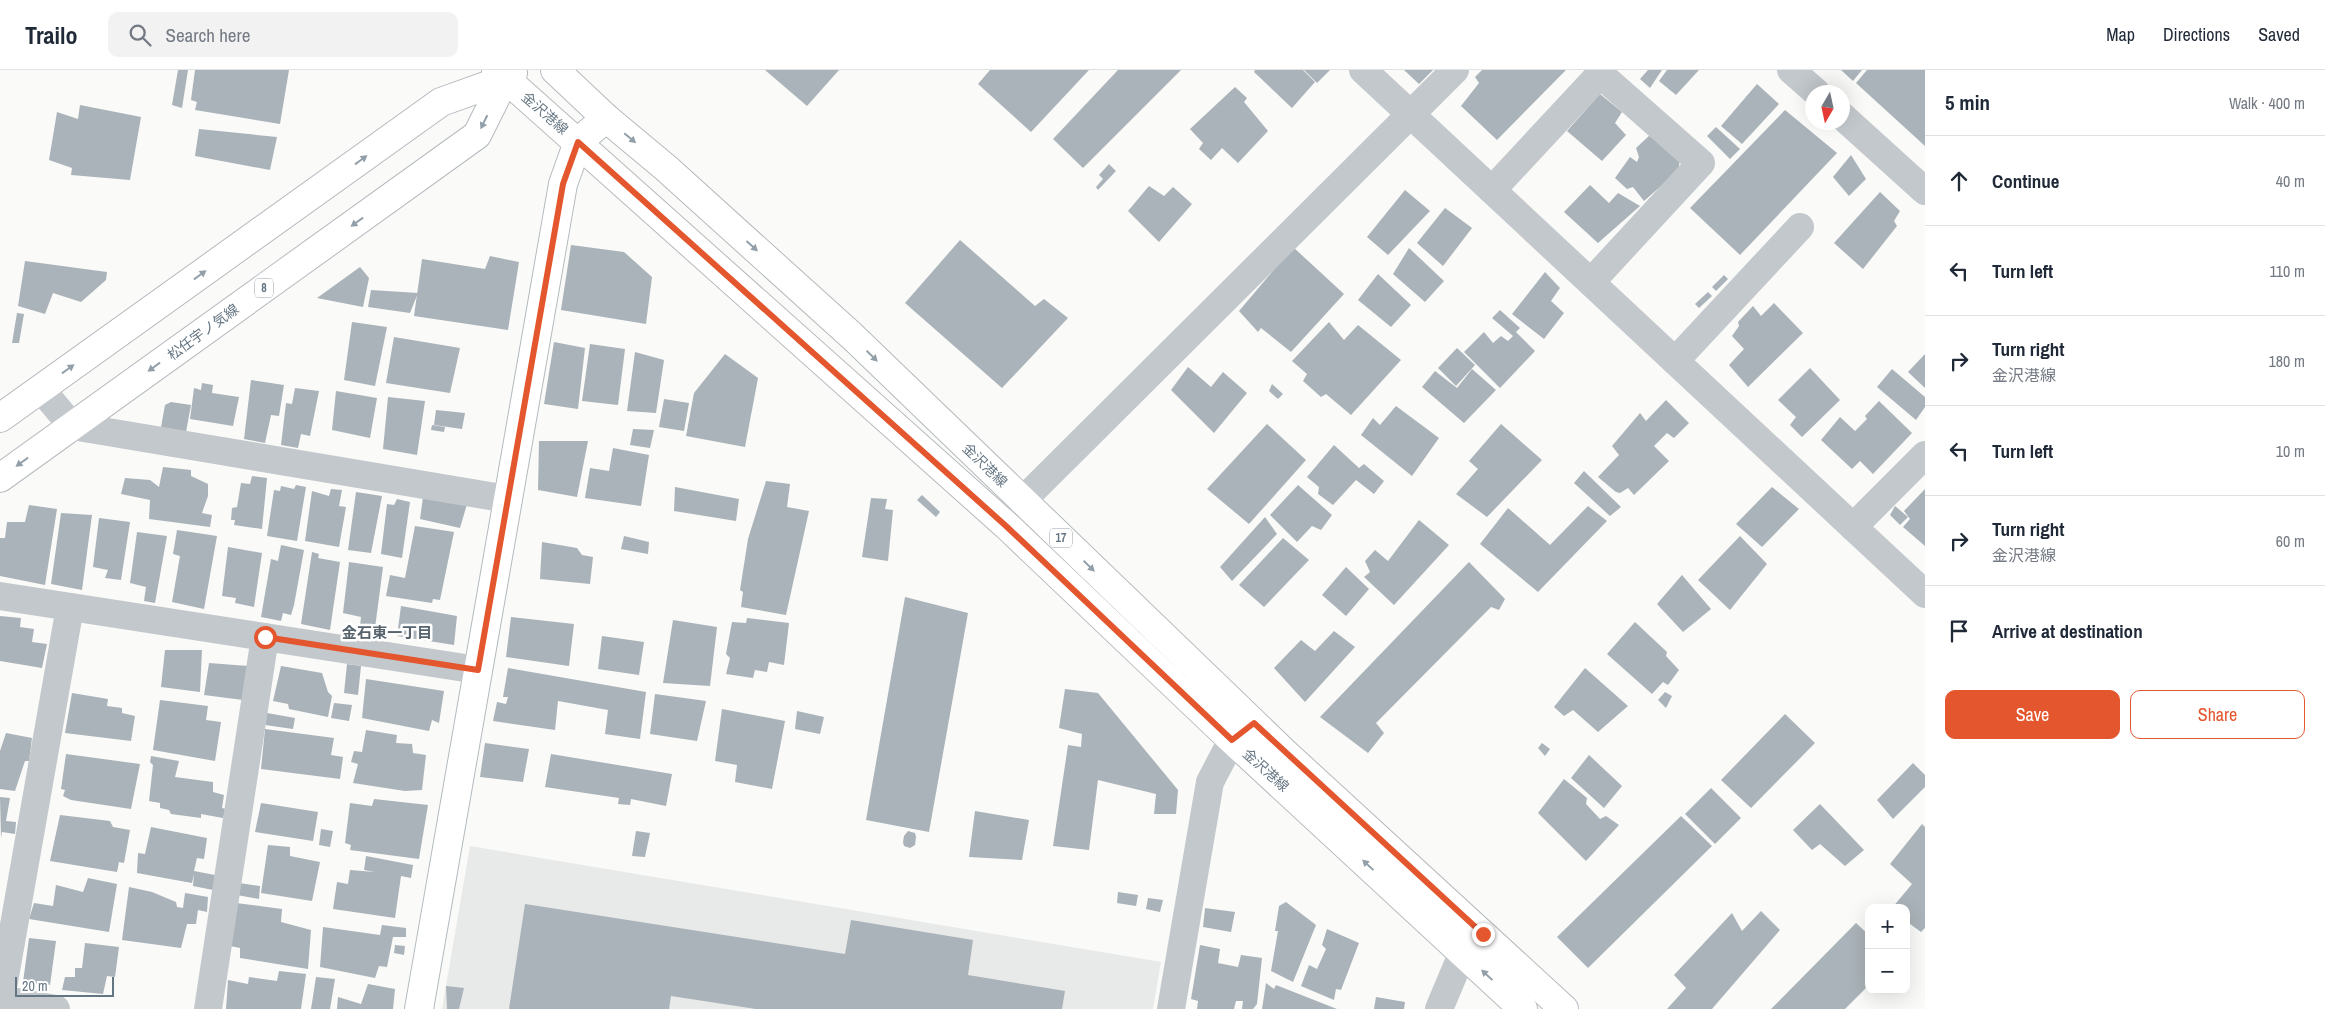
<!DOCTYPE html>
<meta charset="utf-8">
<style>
body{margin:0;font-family:"Archivo Narrow","Noto Sans JP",sans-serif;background:#f2f2f3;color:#1f2937}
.controls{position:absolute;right:15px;bottom:15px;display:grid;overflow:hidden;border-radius:10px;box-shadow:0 5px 20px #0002}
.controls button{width:45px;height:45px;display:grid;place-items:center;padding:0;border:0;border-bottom:1px solid #e0e1e3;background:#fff;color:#1f2937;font:25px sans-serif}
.compass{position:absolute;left:1805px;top:15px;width:45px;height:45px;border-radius:50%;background:#fff;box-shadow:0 5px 20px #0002;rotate:189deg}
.scale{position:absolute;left:15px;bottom:12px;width:99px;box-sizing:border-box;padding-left:5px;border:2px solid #657683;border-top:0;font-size:14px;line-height:18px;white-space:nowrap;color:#657683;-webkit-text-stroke:4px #fff;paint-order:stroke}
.stop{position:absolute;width:15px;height:15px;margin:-11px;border:4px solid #e4572e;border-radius:50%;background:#fff}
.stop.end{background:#e4572e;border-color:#fff;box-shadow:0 1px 5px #0008}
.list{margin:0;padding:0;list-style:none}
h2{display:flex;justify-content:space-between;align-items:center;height:65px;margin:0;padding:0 20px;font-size:21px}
h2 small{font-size:16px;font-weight:400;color:#747a83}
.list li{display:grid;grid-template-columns:32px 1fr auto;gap:15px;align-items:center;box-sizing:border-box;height:90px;padding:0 20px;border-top:1px solid #e0e1e3}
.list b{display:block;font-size:19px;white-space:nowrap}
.list p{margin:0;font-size:16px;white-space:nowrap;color:#747a83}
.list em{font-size:16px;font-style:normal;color:#747a83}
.actions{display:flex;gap:10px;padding:15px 20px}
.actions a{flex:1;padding:11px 0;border:1px solid #e4572e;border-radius:10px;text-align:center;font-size:18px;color:#e4572e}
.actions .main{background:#e4572e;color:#fff}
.icon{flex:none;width:28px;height:28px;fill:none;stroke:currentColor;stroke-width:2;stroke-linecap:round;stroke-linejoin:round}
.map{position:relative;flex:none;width:1925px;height:939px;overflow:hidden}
header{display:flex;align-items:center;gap:30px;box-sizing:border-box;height:70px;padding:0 25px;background:#fff;border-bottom:1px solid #e0e1e3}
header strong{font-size:24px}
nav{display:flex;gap:28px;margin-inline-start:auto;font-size:18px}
.search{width:350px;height:45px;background:#f2f2f3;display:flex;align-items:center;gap:12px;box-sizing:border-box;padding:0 18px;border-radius:10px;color:#747a83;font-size:19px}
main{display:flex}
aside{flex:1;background:#fff}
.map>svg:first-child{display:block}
.built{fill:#e8e9e9}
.building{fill:#aab3b9}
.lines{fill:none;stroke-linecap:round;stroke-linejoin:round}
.secondary-casing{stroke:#b3babf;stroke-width:30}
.primary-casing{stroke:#b5babe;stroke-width:30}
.street{stroke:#c3c8cc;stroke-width:28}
.secondary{stroke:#fff;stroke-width:28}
.primary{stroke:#fff;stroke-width:28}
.oneway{fill:#939fa8}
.route{stroke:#e4572e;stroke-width:6}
.labels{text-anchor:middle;stroke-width:5;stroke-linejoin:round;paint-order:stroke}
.shield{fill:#fff;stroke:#939fa8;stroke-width:1}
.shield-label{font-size:12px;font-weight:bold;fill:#657683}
.street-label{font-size:14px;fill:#657683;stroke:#fff}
.neighbourhood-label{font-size:15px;font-weight:bold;fill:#57646e;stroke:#fff}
</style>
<header>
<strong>Trailo</strong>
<div class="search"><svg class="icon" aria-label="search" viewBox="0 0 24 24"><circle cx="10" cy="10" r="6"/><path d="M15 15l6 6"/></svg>Search here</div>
<nav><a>Map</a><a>Directions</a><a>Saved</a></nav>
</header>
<main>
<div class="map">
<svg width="1925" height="939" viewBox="0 0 1925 939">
<rect width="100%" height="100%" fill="#fafaf8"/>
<polygon class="built" points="470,776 1161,892 1153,939 442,939"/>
<g class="building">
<polygon points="178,0 188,0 182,38 172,35"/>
<polygon points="195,0 289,0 280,54 195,40 197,32 191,30"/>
<polygon points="765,0 839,0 807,36"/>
<polygon points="990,0 1089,0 1031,62 978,14"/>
<polygon points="1118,0 1181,0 1083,98 1053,69"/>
<polygon points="1255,0 1303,0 1315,12 1292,38 1254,2"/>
<polygon points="1304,0 1330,0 1317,13"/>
<polygon points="1404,0 1433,0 1419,14"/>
<polygon points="1482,0 1566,0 1497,70 1461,36 1479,13 1475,7"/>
<polygon points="1648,0 1662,0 1650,18 1640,9"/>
<polygon points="1667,0 1699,0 1676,25 1659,11"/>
<polygon points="1841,0 1862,0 1853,11"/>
<polygon points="1867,0 1925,0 1925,76 1856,13"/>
<polygon points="1757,14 1779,34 1742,74 1721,56"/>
<polygon points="1235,17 1247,28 1244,32 1268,61 1238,93 1222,78 1211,90 1199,79 1203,73 1190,59"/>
<polygon points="1600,24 1622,42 1615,53 1626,65 1602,91 1567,61"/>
<polygon points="80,35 141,47 130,110 71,105 72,98 49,90 57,42 78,49"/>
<polygon points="1785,40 1837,83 1740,185 1690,138"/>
<polygon points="1716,57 1740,79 1730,89 1707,66"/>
<polygon points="199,59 277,67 270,100 195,86"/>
<polygon points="1650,65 1681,85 1678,101 1644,131 1633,117 1627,119 1615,108 1630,87 1637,92 1639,87 1636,78"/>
<polygon points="1851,85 1866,109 1849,126 1833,107"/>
<polygon points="1109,94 1116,101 1098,120 1096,117 1103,109 1099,105"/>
<polygon points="1590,115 1609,133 1618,123 1640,136 1598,173 1564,142"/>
<polygon points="1149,116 1164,126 1173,117 1192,134 1159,172 1128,141"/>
<polygon points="1405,120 1430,141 1388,185 1367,167"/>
<polygon points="1880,122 1900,141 1894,151 1897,156 1863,199 1834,173"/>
<polygon points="1445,138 1472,158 1443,196 1417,173"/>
<polygon points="960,170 1035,236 1044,229 1068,248 1002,318 905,233"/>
<polygon points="571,175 624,182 652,207 646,254 561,240"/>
<polygon points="1293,177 1344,224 1291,282 1261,258 1258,262 1239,241"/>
<polygon points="1409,178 1444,211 1425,232 1393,204"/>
<polygon points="490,186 519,192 508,260 414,246 422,189 485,199"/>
<polygon points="25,191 107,202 106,210 81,232 53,223 45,244 18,236"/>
<polygon points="360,197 369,208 363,237 317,228"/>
<polygon points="1545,202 1560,218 1551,231 1564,243 1544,269 1512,244"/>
<polygon points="1378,204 1411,235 1391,257 1358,230"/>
<polygon points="1724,205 1728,209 1716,221 1712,217"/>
<polygon points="371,220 418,223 410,243 368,237"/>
<polygon points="1708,222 1712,226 1699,238 1695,234"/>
<polygon points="1774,233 1803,263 1748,317 1729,295 1744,279 1732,266 1739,256 1738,252 1753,236 1761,246"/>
<polygon points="1500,240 1520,258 1516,262 1535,281 1500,318 1464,282 1484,262 1493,273 1501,266 1508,271 1513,266 1492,248"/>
<polygon points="17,243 24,244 19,273 12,273"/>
<polygon points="352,252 387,257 375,316 344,310"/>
<polygon points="1329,252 1344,270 1358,255 1401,290 1351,345 1326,324 1321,327 1303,311 1307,304 1292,291"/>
<polygon points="394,267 460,278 450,323 386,313"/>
<polygon points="554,272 585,278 578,339 544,334"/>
<polygon points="590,274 625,279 618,335 582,331"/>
<polygon points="1457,278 1475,295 1456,316 1438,298"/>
<polygon points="635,282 664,290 656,343 627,341"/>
<polygon points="725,284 758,308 745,377 686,366 694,323"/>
<polygon points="1925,284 1925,318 1908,302"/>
<polygon points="1188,297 1211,317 1223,302 1247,323 1214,363 1171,320"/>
<polygon points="1810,298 1840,330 1802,367 1790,355 1796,347 1778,330"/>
<polygon points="1472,299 1496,320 1464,353 1422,317 1435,301 1457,318"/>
<polygon points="1892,299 1925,327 1925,337 1916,350 1877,317"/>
<polygon points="251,310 284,315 279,346 271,345 265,373 244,369"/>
<polygon points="202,313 213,315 212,323 239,327 233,356 190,349 194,318 201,320"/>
<polygon points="1272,314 1283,324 1278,329 1269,321"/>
<polygon points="295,318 319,321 310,366 301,364 298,378 281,375 286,333 292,334"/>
<polygon points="336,321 377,328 370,368 332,360"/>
<polygon points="388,327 425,331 417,385 383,379"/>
<polygon points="664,329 689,333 684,361 659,357"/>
<polygon points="1666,330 1689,353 1674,368 1667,363 1654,376 1669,391 1634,425 1628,418 1620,423 1616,422 1598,407 1619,385 1612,376 1640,343 1646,351"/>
<polygon points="1879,331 1912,363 1873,404 1860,391 1852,399 1821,370 1840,347 1855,361 1867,349 1865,346"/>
<polygon points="171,332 191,335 186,362 161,357 165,335"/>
<polygon points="1396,336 1439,368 1412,406 1361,365 1373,348 1380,355"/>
<polygon points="436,340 465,343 462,359 434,355"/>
<polygon points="1267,354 1306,390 1249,454 1207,419"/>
<polygon points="1501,354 1542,390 1487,447 1456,424 1478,399 1469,391"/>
<polygon points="432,355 445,357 444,362 431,360"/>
<polygon points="633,359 654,360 650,378 630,375"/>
<polygon points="539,371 588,371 577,427 538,420"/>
<polygon points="1334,375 1359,398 1364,394 1384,411 1374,424 1356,410 1333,435 1318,424 1319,417 1307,407"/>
<polygon points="613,378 649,385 641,436 585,428 590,398 609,401"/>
<polygon points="163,397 191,400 191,406 208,414 208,426 202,443 212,445 210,457 149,449 150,430 121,424 125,408 150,410 159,417"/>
<polygon points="1584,401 1621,437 1610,446 1574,413"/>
<polygon points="252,406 267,408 262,459 234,455 235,450 231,450 232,438 237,437 241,413 250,414"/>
<polygon points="766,411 790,414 787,437 809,441 786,545 741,537 743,522 740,520 748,469"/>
<polygon points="296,415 306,417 297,471 267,466 274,420 280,421 281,416 294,419"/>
<polygon points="1298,415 1332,445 1321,460 1312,456 1297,472 1270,445"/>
<polygon points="675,417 739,429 736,451 674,441"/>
<polygon points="1772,417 1799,439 1762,477 1736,454"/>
<polygon points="331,419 342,420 339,436 346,437 339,477 305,471 312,421 329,426"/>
<polygon points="1925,419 1925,476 1903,457 1910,449 1904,441"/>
<polygon points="356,422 382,426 371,483 348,480"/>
<polygon points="922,425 940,442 936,447 917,430"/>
<polygon points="423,427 467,434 460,458 420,449"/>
<polygon points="871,428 887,429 885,439 893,440 888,491 862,487"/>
<polygon points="397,429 410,432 402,488 381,484 387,434 394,435"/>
<polygon points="29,435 57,439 45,515 0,506 0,468 5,468 7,452 25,452"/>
<polygon points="1588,436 1607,451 1538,522 1480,474 1508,438 1550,475"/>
<polygon points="1895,436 1908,447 1900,455 1890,445"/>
<polygon points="61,443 92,445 82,520 51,514"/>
<polygon points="1265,447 1277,464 1232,511 1220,497"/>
<polygon points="99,448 130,452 121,510 105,508 108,500 93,497"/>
<polygon points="1419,450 1449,475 1394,535 1364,507 1370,502 1365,491 1375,480 1388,491"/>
<polygon points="415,456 454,462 440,530 433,529 432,533 386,526 390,505 405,508"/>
<polygon points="177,460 217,466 204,539 172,532 180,486 173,484"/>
<polygon points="137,462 167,466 155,533 144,531 146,517 130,513"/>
<polygon points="624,466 649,472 648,484 621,479"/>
<polygon points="1740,466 1767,494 1730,540 1698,510"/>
<polygon points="1283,468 1309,490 1264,537 1239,515"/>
<polygon points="542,472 577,478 582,485 593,487 590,514 540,509"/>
<polygon points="281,475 304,480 294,535 291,545 283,543 281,551 261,547 271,489 278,491"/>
<polygon points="228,477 262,483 254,537 235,533 236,528 222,526"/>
<polygon points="312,482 319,484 318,488 340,492 330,560 301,554"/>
<polygon points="349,492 383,497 375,558 360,556 361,547 343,543"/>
<polygon points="1469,492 1505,529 1499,540 1491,537 1376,653 1384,663 1368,683 1320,647"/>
<polygon points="1346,497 1369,519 1346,546 1322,525"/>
<polygon points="1682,505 1711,539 1683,562 1657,534"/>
<polygon points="905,527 968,543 929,762 866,750"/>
<polygon points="401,536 457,546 454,575 397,566"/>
<polygon points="0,546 21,548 20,557 34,559 32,572 47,574 42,598 0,591"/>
<polygon points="511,547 574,554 569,596 506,587"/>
<polygon points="747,548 789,553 784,595 769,592 767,602 755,600 753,608 726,604 730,588 726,584 732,552 746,553"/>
<polygon points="673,550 717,557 710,616 663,613"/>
<polygon points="1635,552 1667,582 1666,586 1679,600 1668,615 1663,612 1652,624 1607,584"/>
<polygon points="1334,561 1355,577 1305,632 1274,598 1301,570 1315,581"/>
<polygon points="602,566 644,572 639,605 598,599"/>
<polygon points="165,580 202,580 200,622 161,617"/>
<polygon points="209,593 248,596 243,630 204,625"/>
<polygon points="347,594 361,596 358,625 344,623"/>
<polygon points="281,596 322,603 328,622 332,626 328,647 289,639 288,634 273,631"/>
<polygon points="508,598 646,622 640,669 605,664 608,640 558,631 555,660 493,651 497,632 506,634 508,627 503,627"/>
<polygon points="1585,598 1628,636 1598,662 1573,640 1564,646 1554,637"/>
<polygon points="366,609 444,621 439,653 432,650 429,661 362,648"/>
<polygon points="1065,619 1098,623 1178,720 1176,744 1154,744 1156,724 1098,710 1089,780 1053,776 1068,675 1081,677 1082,664 1059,658"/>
<polygon points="1665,622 1672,626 1666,638 1658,630"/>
<polygon points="72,623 108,629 107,636 122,638 122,643 135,646 131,671 65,663"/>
<polygon points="655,624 706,631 697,671 650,664"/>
<polygon points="160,630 208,636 206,650 221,652 215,691 153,680"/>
<polygon points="334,633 352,635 349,651 331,648"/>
<polygon points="722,639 785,651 772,719 735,712 737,695 715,691"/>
<polygon points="797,641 824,647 820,664 795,659"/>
<polygon points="267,643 295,648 293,659 265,655"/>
<polygon points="1785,644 1815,673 1751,738 1721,710"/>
<polygon points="265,659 334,668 331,685 343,687 340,709 261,699"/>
<polygon points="366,660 397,665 396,673 412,674 413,683 426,685 422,720 405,721 353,713 358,694 351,692 354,681 362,682"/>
<polygon points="6,663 32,668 29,691 25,691 15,721 0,719 0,681"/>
<polygon points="485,673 529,679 523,712 480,707"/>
<polygon points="1542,673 1550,679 1545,686 1538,678"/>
<polygon points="66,684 140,694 131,739 71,730 63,726 65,720 61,719"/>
<polygon points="551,684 672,704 666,736 631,729 630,735 618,734 619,728 545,717"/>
<polygon points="1589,685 1622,716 1604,738 1571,708"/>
<polygon points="151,686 179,691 175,707 213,712 213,722 224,725 222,738 226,739 223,748 201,744 201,748 171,744 169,740 160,738 160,733 149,731 153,695 150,692"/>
<polygon points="1913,693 1925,705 1925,717 1893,749 1877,730"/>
<polygon points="1564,709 1587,728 1586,734 1600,749 1606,746 1619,755 1586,791 1538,743"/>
<polygon points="1711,718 1741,748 1715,774 1685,744"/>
<polygon points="0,727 10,728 6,751 16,752 15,764 2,762 1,768"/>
<polygon points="374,729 428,735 419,789 350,780 351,775 345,773 350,733 372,736"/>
<polygon points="261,733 318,742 313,771 255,762"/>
<polygon points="1820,734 1864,780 1845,796 1820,774 1812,780 1793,760"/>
<polygon points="975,741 1029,750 1022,790 969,787"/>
<polygon points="60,745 110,751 113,757 130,760 124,793 119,792 117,802 50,791"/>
<polygon points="1681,746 1712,776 1588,898 1557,867"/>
<polygon points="1922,754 1925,757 1925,858 1921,862 1906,851 1906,838 1892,838 1912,814 1890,794"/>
<polygon points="151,757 207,768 204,789 197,788 194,801 215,805 213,820 193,816 194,804 192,813 137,803 138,783 145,784"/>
<polygon points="321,759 333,761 330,777 319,775"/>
<polygon points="636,761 650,763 645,787 632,786"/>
<polygon points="908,761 915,763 916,767 915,775 910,778 904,776 903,772 904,766"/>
<polygon points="268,775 290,777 290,786 320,792 312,831 261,823"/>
<polygon points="366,786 413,795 411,808 401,806 395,848 333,839 337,812 348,814 350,800 375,802 364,800"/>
<polygon points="88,808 117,814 109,862 29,849 34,833 53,836 56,815 83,822"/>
<polygon points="239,813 260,816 259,829 237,825"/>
<polygon points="129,817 152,822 176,832 177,837 183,838 185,823 208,827 207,842 198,840 196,854 187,854 181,878 122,870"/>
<polygon points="1118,822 1138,825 1136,836 1117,833"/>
<polygon points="1148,828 1163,830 1160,842 1146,839"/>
<polygon points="1286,832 1316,855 1293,912 1271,901 1278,861 1275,861 1279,836"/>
<polygon points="236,833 282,839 281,852 311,860 308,899 240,888 240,878 230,876"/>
<polygon points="525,834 845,884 851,850 973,870 968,905 1065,921 1062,939 756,939 671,926 669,939 509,939"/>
<polygon points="1205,838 1235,842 1231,862 1203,857"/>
<polygon points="1761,841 1780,860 1712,939 1667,939 1686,918 1674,905 1732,843 1742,861"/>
<polygon points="1856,853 1869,865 1869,915 1845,939 1771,939"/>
<polygon points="382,855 406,858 406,867 393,867 387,897 379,896 375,908 320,897 323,857 380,865"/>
<polygon points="1327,859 1359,873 1341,920 1336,919 1334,930 1301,916 1309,895 1317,899 1326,879 1322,875"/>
<polygon points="29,868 56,871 50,915 23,912"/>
<polygon points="85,873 119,877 115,907 107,906 103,924 62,920 65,907 75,907 75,898 82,898"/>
<polygon points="395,875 405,876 404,885 394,883"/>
<polygon points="1200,875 1220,879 1218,893 1238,897 1241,885 1262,888 1257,934 1253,939 1242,939 1243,931 1236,931 1234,939 1197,939 1198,931 1191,929"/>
<polygon points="279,901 306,904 301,939 226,939 228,910 248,914 249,907 277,911"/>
<polygon points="316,907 335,909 330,939 311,939"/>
<polygon points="1266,913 1274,919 1276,915 1337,939 1262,939"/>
<polygon points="368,914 395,919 393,939 337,939 338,927 361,934"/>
<polygon points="446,916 464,918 459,939 447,939"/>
<polygon points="1376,927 1405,932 1404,939 1374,939"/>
</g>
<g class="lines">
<g class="secondary-casing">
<polyline id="secondary" points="419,939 563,114 578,72 606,48"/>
</g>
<g class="primary-casing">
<g id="primary">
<polyline points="496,0 1007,456 1232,670 1523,939"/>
<polyline points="555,0 606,48 666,98 852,266 1286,684 1564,939"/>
<polyline points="0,348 441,32 505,9 513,3"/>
<polyline points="0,408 477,65 505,9"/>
</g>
</g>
<g class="street">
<polyline points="1363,0 1925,524"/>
<polyline points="1791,0 1816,22"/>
<polyline points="1842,46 1925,121"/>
<polyline points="1492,120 1600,4 1701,93 1591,212"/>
<polyline points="1675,291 1800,157"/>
<polyline points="41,319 72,356 508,429"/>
<polyline points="1022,431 1455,0"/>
<polyline points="1853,457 1925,385"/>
<polyline points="0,526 478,600"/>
<polyline points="0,929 56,939"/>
<polyline points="1,929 70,537"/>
<polyline points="208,939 265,567"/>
<polyline points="1171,939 1210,712 1232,670 1251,655"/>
<polyline points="1439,939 1463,882 1479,868"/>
</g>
<use href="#secondary" class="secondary"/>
<use href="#primary" class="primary"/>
</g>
<defs><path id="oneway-solid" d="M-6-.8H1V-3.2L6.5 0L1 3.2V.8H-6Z" transform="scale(1.25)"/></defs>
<g class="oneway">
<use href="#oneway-solid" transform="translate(484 52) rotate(116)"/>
<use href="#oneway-solid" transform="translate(630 68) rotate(40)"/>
<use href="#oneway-solid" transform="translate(361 90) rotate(-36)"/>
<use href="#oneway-solid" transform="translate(357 152) rotate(144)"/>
<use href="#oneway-solid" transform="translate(752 176) rotate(42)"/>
<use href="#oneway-solid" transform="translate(200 205) rotate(-36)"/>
<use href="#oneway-solid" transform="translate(872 286) rotate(44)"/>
<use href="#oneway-solid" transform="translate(154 297) rotate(144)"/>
<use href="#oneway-solid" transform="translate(68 299) rotate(-36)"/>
<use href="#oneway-solid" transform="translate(22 392) rotate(144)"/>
<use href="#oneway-solid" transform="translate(1089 496) rotate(44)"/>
<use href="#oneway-solid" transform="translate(1368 795) rotate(-137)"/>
<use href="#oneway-solid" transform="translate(1487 905) rotate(-137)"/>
</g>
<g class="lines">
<polyline class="route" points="265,567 478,600 563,114 578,72 1006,456 1232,670 1254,653 1483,864"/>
</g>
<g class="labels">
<g class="shield">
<rect x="255" y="208.5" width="18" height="19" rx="4"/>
<rect x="1050" y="458.5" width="22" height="19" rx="4"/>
</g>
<g class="shield-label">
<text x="264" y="222">8</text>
<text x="1061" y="472">17</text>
</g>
<g class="street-label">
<text transform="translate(545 43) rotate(41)" y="5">金沢港線</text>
<text transform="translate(203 262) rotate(-36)" y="5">松任宇ノ気線</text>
<text transform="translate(985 395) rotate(44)" y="5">金沢港線</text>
<text transform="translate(1266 700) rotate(42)" y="5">金沢港線</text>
</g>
<g class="neighbourhood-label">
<text x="387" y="568">金石東一丁目</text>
</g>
</g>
</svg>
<div class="controls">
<button>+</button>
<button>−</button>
</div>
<svg class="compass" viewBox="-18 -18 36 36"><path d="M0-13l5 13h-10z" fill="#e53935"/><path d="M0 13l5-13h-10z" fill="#747a83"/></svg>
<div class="scale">20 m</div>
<div class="stop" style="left:265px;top:567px"></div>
<div class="stop end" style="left:1483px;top:864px"></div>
</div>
<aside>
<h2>5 min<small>Walk · 400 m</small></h2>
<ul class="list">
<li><svg class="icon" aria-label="ahead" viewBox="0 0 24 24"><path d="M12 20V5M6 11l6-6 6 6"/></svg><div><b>Continue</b></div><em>40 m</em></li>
<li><svg class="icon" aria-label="left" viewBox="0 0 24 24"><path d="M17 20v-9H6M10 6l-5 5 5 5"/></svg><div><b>Turn left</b></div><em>110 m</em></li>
<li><svg class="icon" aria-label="right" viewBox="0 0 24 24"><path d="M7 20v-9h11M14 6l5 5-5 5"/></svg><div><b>Turn right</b><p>金沢港線</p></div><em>180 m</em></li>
<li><svg class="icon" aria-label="left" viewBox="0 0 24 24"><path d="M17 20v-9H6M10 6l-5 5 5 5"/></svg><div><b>Turn left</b></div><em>10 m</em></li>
<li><svg class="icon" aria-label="right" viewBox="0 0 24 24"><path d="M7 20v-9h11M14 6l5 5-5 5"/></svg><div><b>Turn right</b><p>金沢港線</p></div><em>60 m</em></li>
<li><svg class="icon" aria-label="arrive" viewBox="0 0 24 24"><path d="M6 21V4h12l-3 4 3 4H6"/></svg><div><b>Arrive at destination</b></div></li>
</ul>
<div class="actions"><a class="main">Save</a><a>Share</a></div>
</aside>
</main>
